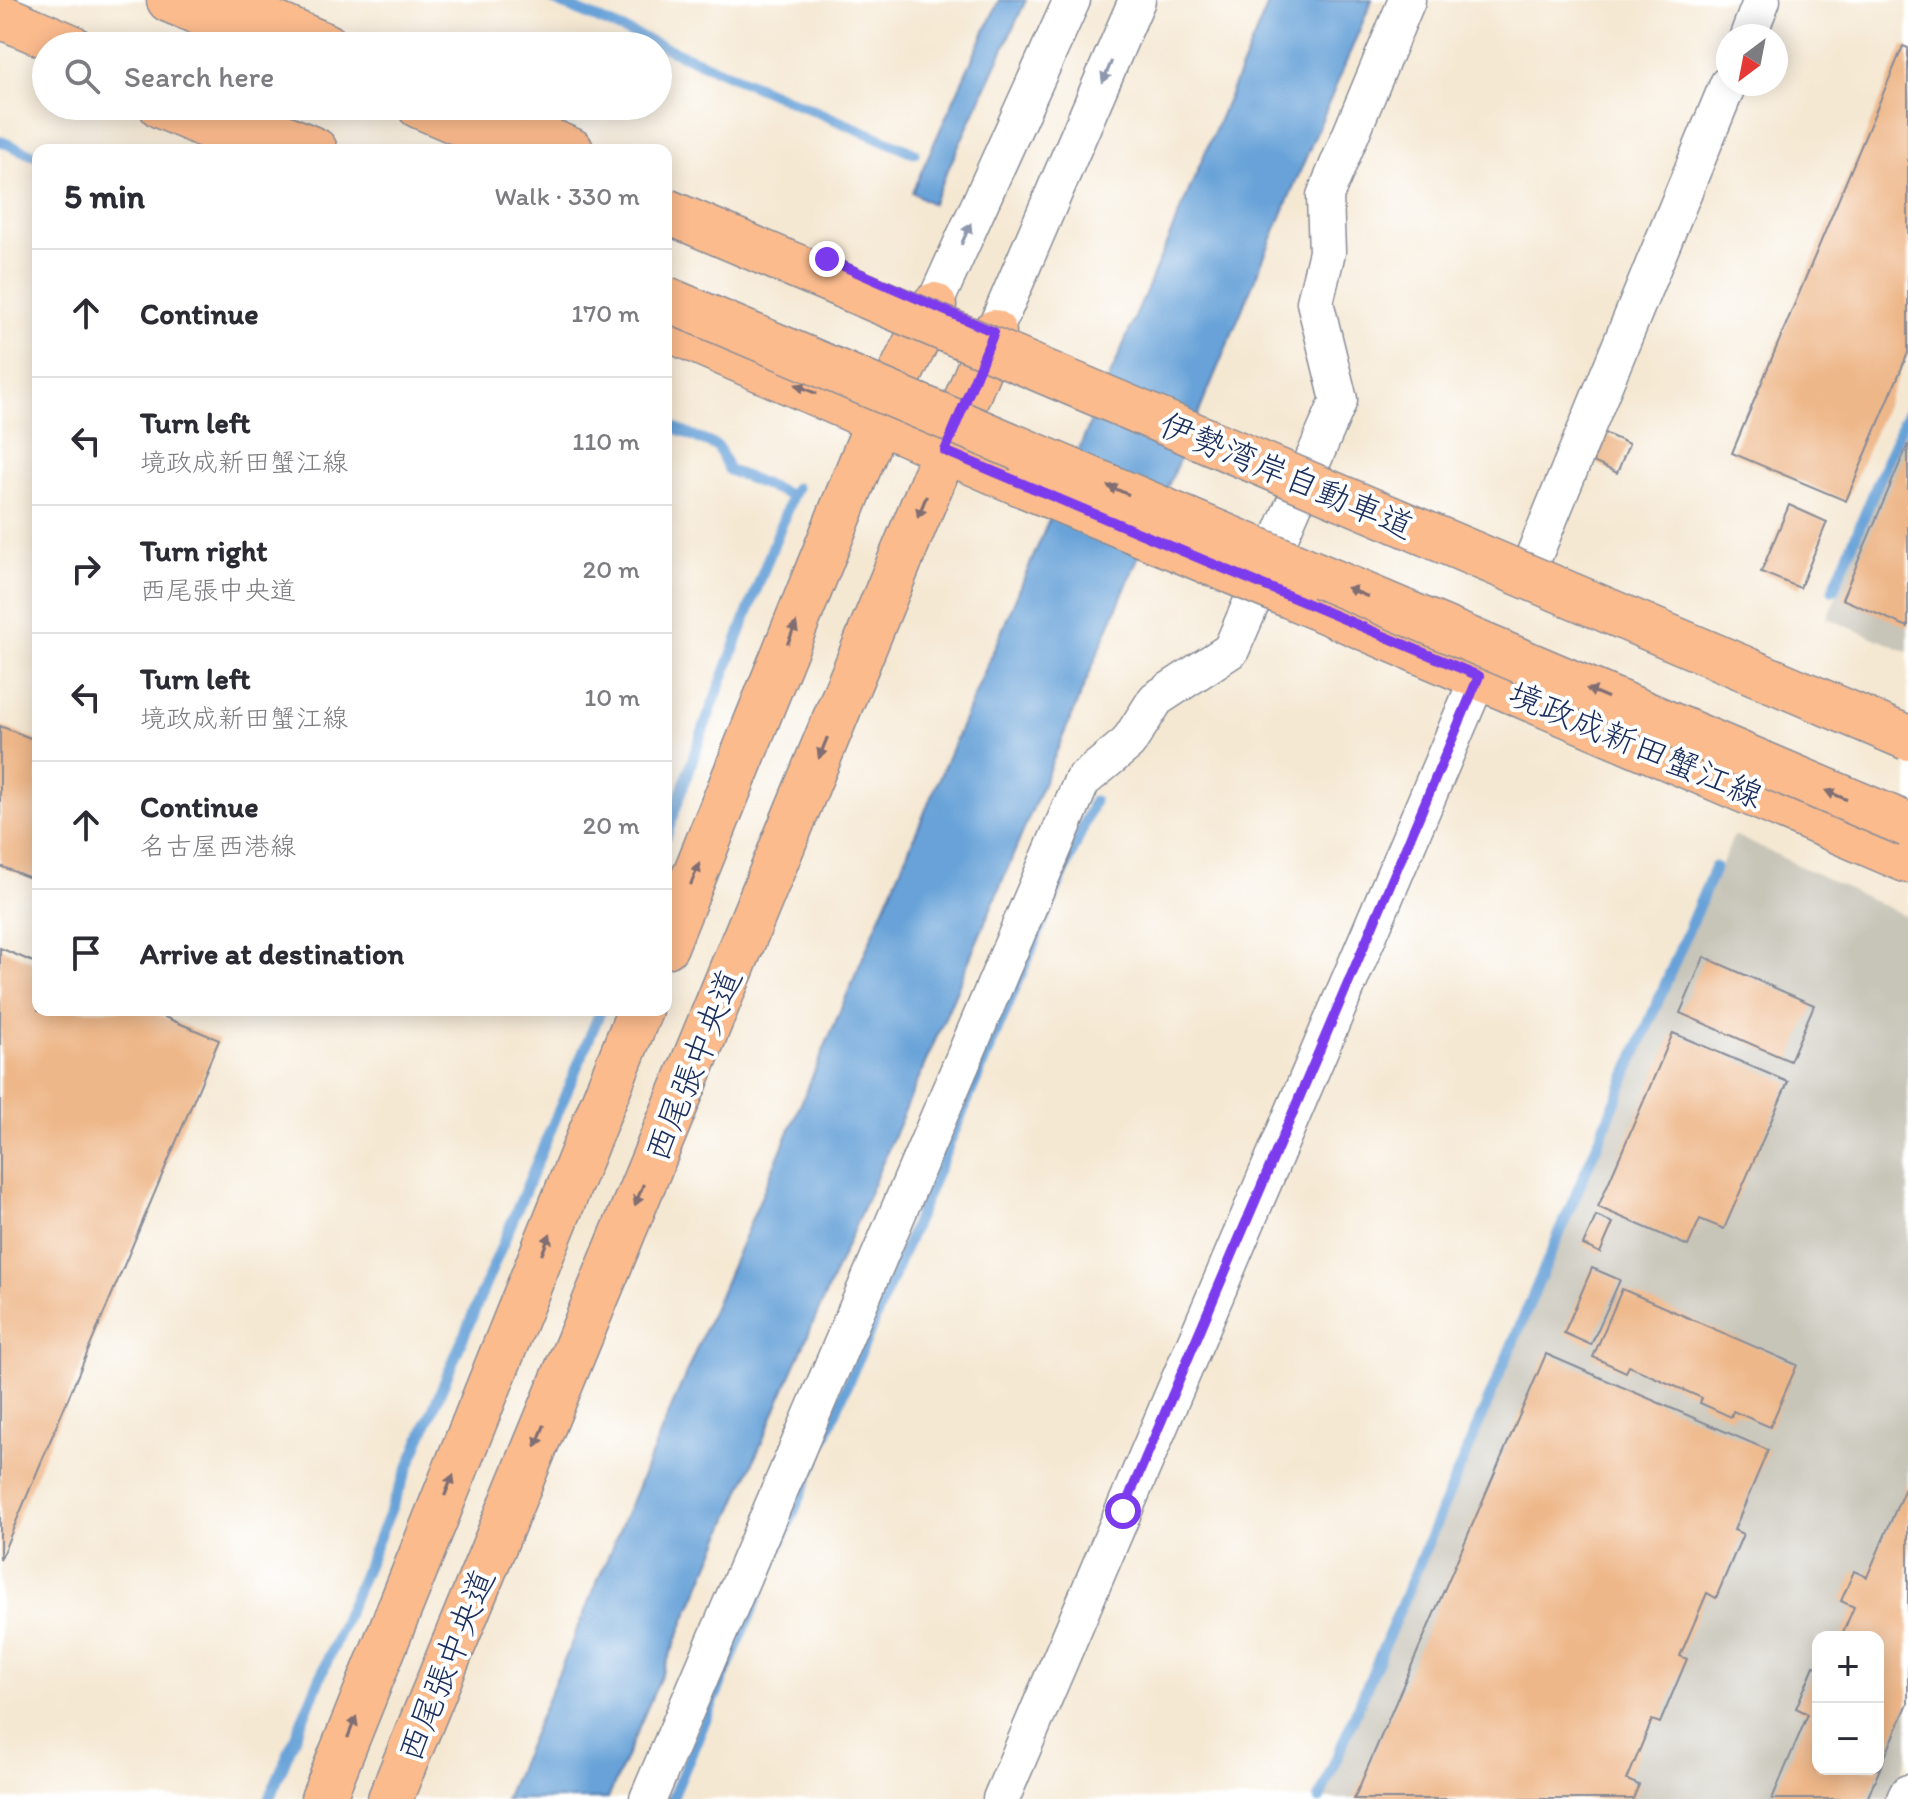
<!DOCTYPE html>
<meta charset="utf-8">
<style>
body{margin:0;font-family:Itim,"Klee One",sans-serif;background:#f2f2f3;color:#2b2b33}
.controls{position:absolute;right:24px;bottom:24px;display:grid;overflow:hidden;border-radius:16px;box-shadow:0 4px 20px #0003}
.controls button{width:72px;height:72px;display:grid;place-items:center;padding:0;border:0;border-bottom:2px solid #e1e1e2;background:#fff;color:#2b2b33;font:40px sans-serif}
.compass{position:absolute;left:1716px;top:24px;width:72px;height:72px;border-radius:50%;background:#fff;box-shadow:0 4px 20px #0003;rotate:212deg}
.stop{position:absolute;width:24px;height:24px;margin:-18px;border:6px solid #7c3aed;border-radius:50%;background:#fff}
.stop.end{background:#7c3aed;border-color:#fff;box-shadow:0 2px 8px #0008}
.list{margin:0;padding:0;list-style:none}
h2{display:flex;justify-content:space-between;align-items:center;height:104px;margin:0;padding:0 32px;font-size:34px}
h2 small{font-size:26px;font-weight:400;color:#7c7c81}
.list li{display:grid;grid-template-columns:52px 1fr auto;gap:24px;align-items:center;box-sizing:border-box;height:128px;padding:0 32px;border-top:2px solid #e1e1e2}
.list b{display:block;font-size:30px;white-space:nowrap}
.list p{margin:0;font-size:26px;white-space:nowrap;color:#7c7c81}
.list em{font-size:26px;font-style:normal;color:#7c7c81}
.icon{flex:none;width:44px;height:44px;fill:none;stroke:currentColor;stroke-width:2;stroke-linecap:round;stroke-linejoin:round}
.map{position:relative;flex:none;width:1908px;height:1799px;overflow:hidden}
.search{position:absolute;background:#fff;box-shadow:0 4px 20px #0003;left:32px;top:32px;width:640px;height:88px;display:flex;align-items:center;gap:20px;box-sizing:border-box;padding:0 28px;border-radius:44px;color:#7c7c81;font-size:30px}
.panel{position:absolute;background:#fff;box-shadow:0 4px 20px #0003;left:32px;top:144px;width:640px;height:872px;border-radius:16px}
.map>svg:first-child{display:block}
.industrial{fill:#c7c4b8;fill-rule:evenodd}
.water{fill:#68a2d8;stroke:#42689b;stroke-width:2}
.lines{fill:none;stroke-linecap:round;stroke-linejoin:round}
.stream{stroke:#68a2d8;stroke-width:11}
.building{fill:#eeb789}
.minor-casing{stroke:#888c98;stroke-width:39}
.major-casing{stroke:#888c98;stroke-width:47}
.highway-casing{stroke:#888c98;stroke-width:47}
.minor{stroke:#fff;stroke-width:36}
.major{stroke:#fbbb8d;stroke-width:44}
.highway{stroke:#fbbb8d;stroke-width:44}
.major-bridge-casing{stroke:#888c98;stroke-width:47;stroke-linecap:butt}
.highway-bridge-casing{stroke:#888c98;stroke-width:47;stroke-linecap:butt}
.major-bridge{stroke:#fbbb8d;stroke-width:44}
.highway-bridge{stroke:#fbbb8d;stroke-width:44}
.oneway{fill:#8d97ae}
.oneway2{fill:#806e73}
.route{stroke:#7c3aed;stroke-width:10}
.labels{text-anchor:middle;stroke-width:8;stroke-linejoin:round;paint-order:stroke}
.street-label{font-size:34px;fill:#1b2f5e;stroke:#fff}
</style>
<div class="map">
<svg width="1908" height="1799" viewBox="0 0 1908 1799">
<rect width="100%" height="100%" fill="#fff"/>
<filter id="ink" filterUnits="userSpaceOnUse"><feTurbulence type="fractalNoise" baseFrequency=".0125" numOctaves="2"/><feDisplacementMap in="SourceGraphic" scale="16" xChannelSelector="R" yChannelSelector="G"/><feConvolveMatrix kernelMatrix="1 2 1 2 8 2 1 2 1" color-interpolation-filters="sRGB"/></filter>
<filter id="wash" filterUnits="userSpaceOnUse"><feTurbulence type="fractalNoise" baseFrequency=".006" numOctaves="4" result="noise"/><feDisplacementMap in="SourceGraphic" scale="32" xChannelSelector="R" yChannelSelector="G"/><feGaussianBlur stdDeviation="1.8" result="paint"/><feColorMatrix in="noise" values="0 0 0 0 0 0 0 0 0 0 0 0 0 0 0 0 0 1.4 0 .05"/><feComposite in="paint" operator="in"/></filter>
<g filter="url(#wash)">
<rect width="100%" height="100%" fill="#f5e8d3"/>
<g class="industrial">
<polygon points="1908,424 1908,652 1827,618"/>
<path d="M1734,835L1908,917V1756L1890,1799H1323ZM1818,1637H1878V1769H1818Z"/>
</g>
<g class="water">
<polygon points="999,0 1026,0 932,204 912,192"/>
<polygon points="1270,0 1372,0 949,1008 608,1799 505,1799"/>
</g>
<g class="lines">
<g class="stream">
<polyline points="553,0 914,153"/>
<polyline points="0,141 38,157"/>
<polyline points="666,424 718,447 729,470 792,496 796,488"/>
<polyline points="1833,590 1908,411"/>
<polyline points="666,836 700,738 792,496"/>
<polyline points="269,1799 601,1010"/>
<polyline points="672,1799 1094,801"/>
<polyline points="1319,1799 1715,867"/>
</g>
</g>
<g id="blocks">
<g class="building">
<polygon points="1903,46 1908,48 1908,353 1846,501 1732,453"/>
<polygon points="1604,433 1629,444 1617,473 1593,462"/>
<polygon points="1908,444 1908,627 1842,599"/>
<polygon points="1789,505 1827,522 1800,588 1761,572"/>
<polygon points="0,726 38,741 38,881 0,866"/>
<polygon points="0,948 38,964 38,1010 148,1010 219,1040 0,1560"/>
<polygon points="1704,957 1814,1005 1790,1061 1680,1013"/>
<polygon points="1673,1033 1788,1082 1724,1229 1700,1219 1688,1246 1598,1207"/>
<polygon points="1596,1216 1613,1223 1600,1253 1583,1245"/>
<polygon points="1592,1268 1620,1280 1591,1345 1564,1333"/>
<polygon points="1622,1289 1797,1365 1770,1427 1733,1411 1731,1417 1700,1403 1702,1398 1629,1366 1626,1372 1593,1357"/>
<polygon points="1546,1354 1768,1450 1734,1530 1743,1534 1716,1598 1707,1593 1680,1656 1687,1659 1660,1723 1652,1720 1627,1780 1639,1785 1633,1799 1354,1799"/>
<polygon points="1908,1481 1908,1703 1867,1799 1772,1799 1808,1714 1796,1708 1814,1666 1818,1667 1818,1769 1878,1769 1878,1637 1841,1637 1854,1607 1841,1601 1854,1571 1867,1577"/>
</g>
</g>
</g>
<g filter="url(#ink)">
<use href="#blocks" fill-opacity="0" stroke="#888c98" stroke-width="2"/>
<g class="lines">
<g class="minor-casing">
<g id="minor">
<polyline points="1748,36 1762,0"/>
<polyline points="934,305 1072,0"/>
<polyline points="994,332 1137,0"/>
<polyline points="1531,563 1728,84"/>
<polyline points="648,1799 1082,781 1128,743 1156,699 1231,650 1339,400 1315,302 1327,252 1325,196 1407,0"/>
<polyline points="1001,1799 1479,676"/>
<polyline points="1905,1799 1908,1793"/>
</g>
</g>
<g class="major-casing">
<g id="major">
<polyline points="240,9 327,46"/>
<polyline points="161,106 252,146"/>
<polyline points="485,113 571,150"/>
<polyline points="666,328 1026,486"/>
<polyline points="1290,596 1908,861"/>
<polyline points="666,946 878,420 934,305"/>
<polyline points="323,1799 640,1010"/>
<polyline points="390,1799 994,332"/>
</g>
</g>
<g class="highway-casing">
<g id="highway">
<polyline points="169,0 278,46"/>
<polyline points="0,16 70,46"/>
<polyline points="211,106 315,150"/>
<polyline points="419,106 522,150"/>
</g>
</g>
<use href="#minor" class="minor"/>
<use href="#major" class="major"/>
<use href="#highway" class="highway"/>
<g class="major-bridge-casing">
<polyline id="major-bridge" points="1026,486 1290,596"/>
</g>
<g class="highway-bridge-casing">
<g id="highway-bridge">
<polyline points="666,211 1908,738"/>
<polyline points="666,299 1908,825"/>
</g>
</g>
<use href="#major-bridge" class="major-bridge"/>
<use href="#highway-bridge" class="highway-bridge"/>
</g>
<defs><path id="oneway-solid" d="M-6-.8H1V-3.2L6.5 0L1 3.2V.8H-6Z" transform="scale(2)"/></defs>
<g class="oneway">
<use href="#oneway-solid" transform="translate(1107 72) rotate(113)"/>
<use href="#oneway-solid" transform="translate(966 234) rotate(-66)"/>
</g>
<g class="oneway2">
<use href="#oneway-solid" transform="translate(806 389) rotate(-156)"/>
<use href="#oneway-solid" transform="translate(1118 490) rotate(-157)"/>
<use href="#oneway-solid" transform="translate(922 507) rotate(112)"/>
<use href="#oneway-solid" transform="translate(1357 592) rotate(-157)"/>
<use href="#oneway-solid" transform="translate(792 633) rotate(-68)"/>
<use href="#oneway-solid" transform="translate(1597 693) rotate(-157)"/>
<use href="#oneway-solid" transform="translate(823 748) rotate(112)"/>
<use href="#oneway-solid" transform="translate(1836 795) rotate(-157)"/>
<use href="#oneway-solid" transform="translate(695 874) rotate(-68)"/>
<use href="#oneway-solid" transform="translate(639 1195) rotate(112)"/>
<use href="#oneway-solid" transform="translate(546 1244) rotate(-68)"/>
<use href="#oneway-solid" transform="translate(540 1436) rotate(112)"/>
<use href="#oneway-solid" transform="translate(449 1485) rotate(-68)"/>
<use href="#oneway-solid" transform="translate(352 1727) rotate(-68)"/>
</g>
</g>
<g class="lines" filter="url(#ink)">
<polyline class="route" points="827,259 994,332 945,451 1479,676 1123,1511"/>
</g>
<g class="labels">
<g class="street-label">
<text transform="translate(1287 475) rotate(23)" y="12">伊勢湾岸自動車道</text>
<text transform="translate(1636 744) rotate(23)" y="12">境政成新田蟹江線</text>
<text transform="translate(693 1065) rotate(-68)" y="12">西尾張中央道</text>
<text transform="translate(446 1665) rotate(-68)" y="12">西尾張中央道</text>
</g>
</g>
</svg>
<div class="controls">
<button>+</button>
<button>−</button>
</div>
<svg class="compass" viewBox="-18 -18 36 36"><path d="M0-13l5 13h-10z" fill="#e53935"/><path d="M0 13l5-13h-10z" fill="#7c7c81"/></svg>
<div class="stop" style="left:1123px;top:1511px"></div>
<div class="stop end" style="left:827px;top:259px"></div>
<div class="search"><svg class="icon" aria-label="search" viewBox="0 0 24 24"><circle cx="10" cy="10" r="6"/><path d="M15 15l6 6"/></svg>Search here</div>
<section class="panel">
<h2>5 min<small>Walk · 330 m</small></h2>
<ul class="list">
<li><svg class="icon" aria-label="ahead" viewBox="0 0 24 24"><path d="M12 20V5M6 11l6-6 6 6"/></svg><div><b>Continue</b></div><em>170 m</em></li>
<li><svg class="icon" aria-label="left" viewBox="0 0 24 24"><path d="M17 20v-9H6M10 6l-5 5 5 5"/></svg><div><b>Turn left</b><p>境政成新田蟹江線</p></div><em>110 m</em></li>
<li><svg class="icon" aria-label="right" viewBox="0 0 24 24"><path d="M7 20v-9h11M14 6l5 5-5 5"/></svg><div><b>Turn right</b><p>西尾張中央道</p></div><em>20 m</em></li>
<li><svg class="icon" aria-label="left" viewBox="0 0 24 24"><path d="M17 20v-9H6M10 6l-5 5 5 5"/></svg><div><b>Turn left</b><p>境政成新田蟹江線</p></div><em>10 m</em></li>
<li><svg class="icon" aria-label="ahead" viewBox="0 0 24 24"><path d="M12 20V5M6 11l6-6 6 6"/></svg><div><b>Continue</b><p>名古屋西港線</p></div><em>20 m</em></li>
<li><svg class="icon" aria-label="arrive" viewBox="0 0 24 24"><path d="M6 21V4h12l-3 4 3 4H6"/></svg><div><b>Arrive at destination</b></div></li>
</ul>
</section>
</div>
